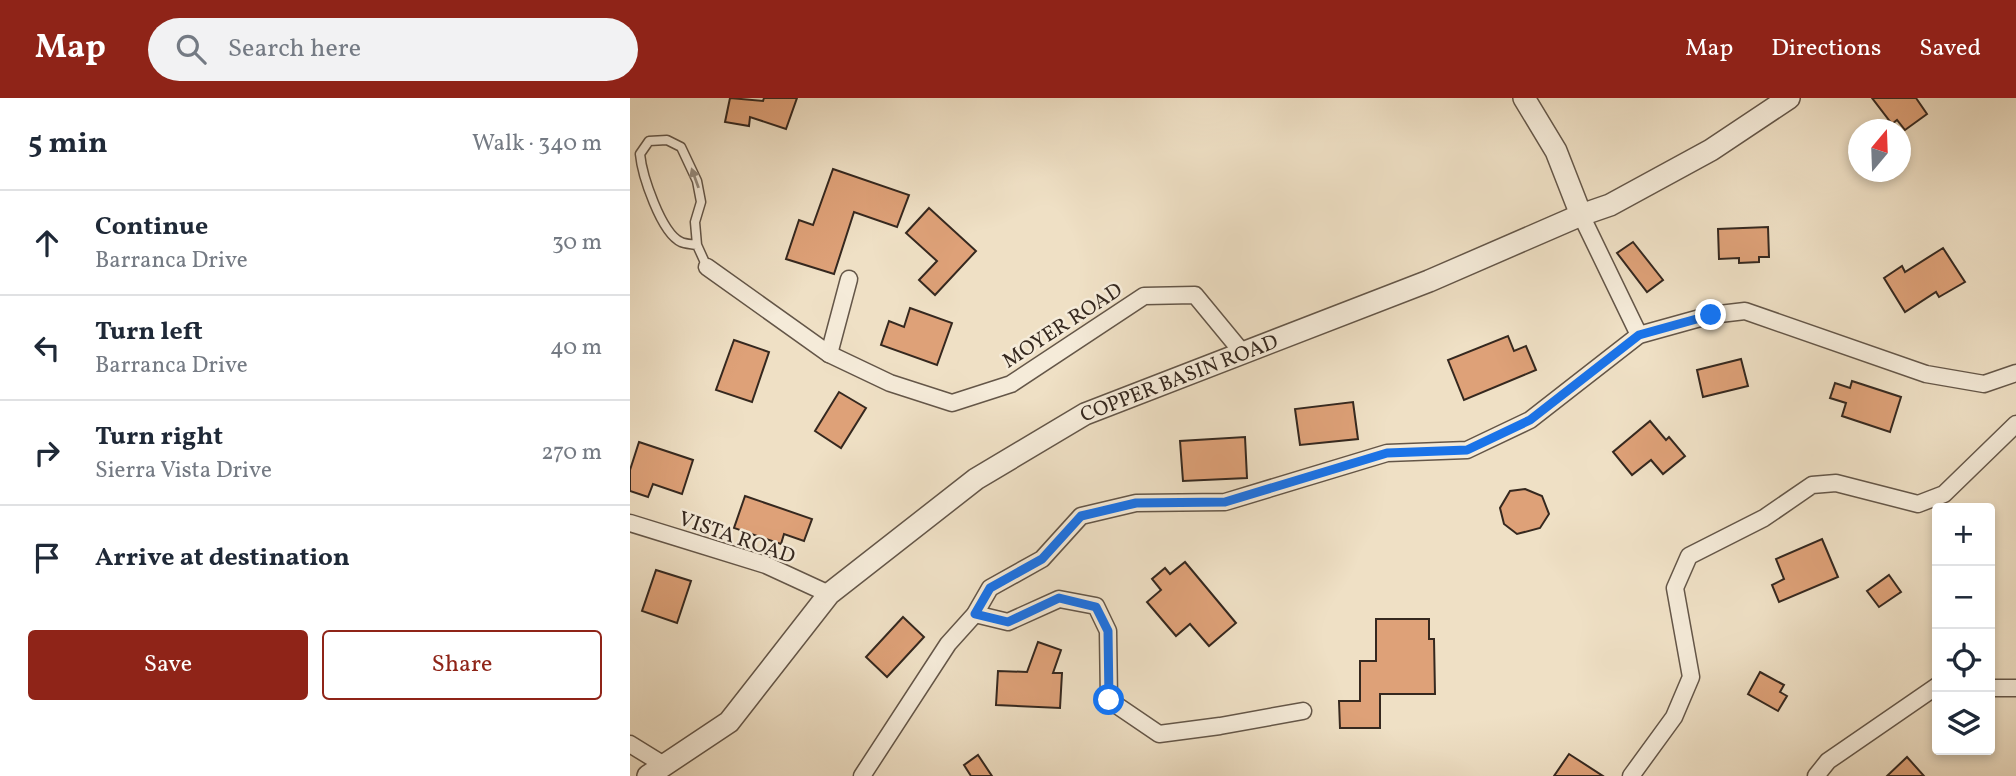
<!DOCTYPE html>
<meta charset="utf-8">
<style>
body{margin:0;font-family:Vollkorn,serif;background:#f2f2f3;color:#1f2937}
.controls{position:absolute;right:21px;bottom:21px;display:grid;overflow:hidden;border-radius:7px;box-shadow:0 4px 10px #0003}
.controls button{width:63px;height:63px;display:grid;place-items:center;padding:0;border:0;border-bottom:2px solid #e0e1e3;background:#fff;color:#1f2937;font:35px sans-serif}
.compass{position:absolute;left:1218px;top:21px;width:63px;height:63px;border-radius:50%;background:#fff;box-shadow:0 4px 10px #0003;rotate:19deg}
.stop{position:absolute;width:21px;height:21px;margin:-16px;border:5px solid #1a73e8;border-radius:50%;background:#fff}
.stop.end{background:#1a73e8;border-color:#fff;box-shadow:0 2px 7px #0008}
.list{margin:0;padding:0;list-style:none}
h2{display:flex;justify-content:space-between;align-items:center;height:91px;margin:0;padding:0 28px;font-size:30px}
h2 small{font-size:23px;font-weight:400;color:#747a83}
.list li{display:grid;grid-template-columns:46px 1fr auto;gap:21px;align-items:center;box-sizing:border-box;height:105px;padding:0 28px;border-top:2px solid #e0e1e3}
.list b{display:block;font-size:26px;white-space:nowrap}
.list p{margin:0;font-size:23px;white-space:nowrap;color:#747a83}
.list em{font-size:23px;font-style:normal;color:#747a83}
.actions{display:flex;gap:14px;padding:21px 28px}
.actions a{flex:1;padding:16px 0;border:2px solid #8f2418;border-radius:7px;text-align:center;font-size:24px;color:#8f2418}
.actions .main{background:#8f2418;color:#fff}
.icon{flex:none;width:38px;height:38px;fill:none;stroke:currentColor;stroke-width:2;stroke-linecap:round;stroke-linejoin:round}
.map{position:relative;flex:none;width:1386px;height:678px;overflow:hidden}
header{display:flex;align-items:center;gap:42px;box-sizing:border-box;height:98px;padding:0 35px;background:#8f2418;color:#fff}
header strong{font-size:33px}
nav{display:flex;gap:38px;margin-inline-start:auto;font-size:24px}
.search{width:490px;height:63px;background:#f2f2f3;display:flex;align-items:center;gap:18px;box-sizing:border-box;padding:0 24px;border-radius:38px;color:#747a83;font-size:26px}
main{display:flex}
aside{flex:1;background:#fff}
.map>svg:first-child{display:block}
.building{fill:#dea178;stroke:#35281f;stroke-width:2}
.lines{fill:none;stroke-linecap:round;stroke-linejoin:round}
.service-casing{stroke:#645648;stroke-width:11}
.minor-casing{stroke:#645648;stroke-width:19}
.tertiary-casing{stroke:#645648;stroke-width:24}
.service{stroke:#f5ebd9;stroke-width:8}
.minor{stroke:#f5ebd9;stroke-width:16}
.tertiary{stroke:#f5ebd9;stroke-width:21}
.oneway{fill:#958a7c}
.route{stroke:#1a73e8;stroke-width:9}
.labels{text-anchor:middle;stroke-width:5;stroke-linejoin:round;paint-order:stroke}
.street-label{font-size:21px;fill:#35281f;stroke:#f5ebd9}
</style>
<header>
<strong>Map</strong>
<div class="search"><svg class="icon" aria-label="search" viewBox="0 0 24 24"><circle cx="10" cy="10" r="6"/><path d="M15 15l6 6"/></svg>Search here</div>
<nav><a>Map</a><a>Directions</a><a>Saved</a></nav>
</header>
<main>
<aside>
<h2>5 min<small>Walk · 340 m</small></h2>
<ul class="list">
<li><svg class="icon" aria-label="ahead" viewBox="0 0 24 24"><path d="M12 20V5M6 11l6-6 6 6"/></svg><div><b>Continue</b><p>Barranca Drive</p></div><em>30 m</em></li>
<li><svg class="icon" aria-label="left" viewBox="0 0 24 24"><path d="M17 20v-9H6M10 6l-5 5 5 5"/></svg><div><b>Turn left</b><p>Barranca Drive</p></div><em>40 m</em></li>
<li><svg class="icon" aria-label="right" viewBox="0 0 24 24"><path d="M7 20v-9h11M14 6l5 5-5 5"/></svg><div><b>Turn right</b><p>Sierra Vista Drive</p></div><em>270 m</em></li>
<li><svg class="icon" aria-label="arrive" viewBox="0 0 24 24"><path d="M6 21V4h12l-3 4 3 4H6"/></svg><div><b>Arrive at destination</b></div></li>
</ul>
<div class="actions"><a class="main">Save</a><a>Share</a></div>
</aside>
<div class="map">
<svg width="1386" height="678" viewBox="0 0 1386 678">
<rect width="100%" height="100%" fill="#efe0c5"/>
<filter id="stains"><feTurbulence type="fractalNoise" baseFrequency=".00286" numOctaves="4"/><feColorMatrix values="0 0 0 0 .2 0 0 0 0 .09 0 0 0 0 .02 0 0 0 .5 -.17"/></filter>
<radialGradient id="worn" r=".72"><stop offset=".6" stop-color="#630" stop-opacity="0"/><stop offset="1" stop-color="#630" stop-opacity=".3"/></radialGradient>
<g class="building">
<polygon points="100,0 133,3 134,0 167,0 156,31 120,19 119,28 95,24"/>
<polygon points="1242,0 1286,0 1297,16 1275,32 1267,22 1262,26"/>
<polygon points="203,71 279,97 267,129 224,114 204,176 156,161 169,122 183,127"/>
<polygon points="299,110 346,153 305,197 289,182 307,163 276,135"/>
<polygon points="1138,129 1139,159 1129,159 1129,164 1109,165 1109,160 1089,161 1088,131"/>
<polygon points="1003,144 1033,182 1017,194 987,155"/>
<polygon points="1313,150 1335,184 1309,199 1306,194 1275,214 1254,180 1272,168 1275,174"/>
<polygon points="280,210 322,225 307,267 251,247 259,223 274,229"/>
<polygon points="878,238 884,253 896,248 906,272 834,302 818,262"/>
<polygon points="104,242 139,254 122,304 86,292"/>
<polygon points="1111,261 1118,288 1073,299 1067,272"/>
<polygon points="1222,283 1271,299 1260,334 1212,318 1216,305 1200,300 1205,285 1220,290"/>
<polygon points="209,294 236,310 211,350 185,333"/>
<polygon points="723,304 728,341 670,347 665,311"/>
<polygon points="1020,323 1036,342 1039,339 1055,358 1033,376 1021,362 1002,377 983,354"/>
<polygon points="615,339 617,380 553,383 550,343"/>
<polygon points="9,344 63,362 52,396 23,386 18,399 0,393 0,372"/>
<polygon points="895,391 912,398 919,416 910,430 887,436 874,426 870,410 880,393"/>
<polygon points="115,398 182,421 174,443 154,436 151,446 104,430"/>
<polygon points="1192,441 1208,479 1149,504 1142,487 1154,481 1146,461"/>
<polygon points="555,464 606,525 579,548 560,526 546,538 517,504 531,492 522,481 535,470 540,476"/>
<polygon points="26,472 61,483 47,525 12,513"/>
<polygon points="1259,477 1271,494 1249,509 1237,493"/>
<polygon points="273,519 294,539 257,579 236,559"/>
<polygon points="746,521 799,521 799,541 804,541 805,596 750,596 750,630 710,630 709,603 730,603 730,563 746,563"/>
<polygon points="408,544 431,552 423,575 432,575 430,610 366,607 368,573 397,574"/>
<polygon points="1130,574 1154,587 1150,594 1157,598 1148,613 1118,596"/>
<polygon points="939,656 973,678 924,678"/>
<polygon points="348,657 362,678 341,678 334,667"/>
<polygon points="1277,659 1294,678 1257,678"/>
</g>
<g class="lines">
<g class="service-casing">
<path id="service" d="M67,147C62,146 55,146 51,144C31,135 12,77 10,56L19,43L37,42L51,49L67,83L71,104L65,124L67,147L77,169"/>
</g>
<g class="minor-casing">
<g id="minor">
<polyline points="951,117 1009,237"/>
<polyline points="77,169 199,256 260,285 322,305 381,286 514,198 565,197 612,254"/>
<polyline points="199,256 219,181"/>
<polyline points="0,425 136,467 199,496"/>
<polyline points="345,516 378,524 429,501 466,508 478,533 479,602 529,636 590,628 673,613"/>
<polyline points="1360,590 1386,590"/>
<polyline points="0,646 34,667"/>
<polyline points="232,678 318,546 345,516 360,490 412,461 451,418 506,405 595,404 757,355 837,352 900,322 1009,237 1081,217 1115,213 1296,276 1354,286 1386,275"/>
<polyline points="1001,678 1044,619 1061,579 1045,490 1059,458 1134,420 1182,387 1206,385 1288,406 1314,396 1386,326"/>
<polyline points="1186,678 1198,663 1307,588"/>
</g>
</g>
<g class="tertiary-casing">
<g id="tertiary">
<polyline points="894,0 926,53 951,117"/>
<path id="s1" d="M18,678L99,624L199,496L346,381L455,316L799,183L951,117L980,107L1081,52L1159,0"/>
</g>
</g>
<use href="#service" class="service"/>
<use href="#minor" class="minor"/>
<use href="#tertiary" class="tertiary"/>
</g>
<defs><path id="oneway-solid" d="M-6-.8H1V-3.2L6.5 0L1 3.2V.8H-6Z" transform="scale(1.75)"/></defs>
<use class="oneway" href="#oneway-solid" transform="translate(65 80) rotate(-110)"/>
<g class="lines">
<polyline class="route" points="479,602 478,533 466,509 429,500 378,524 345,516 360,490 412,461 451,418 506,405 595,404 757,355 837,352 900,322 1009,237 1081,217"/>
</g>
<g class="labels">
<g class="street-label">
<text transform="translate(432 227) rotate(-33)" y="7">MOYER ROAD</text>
<text dy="7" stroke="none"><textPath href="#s1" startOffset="674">COPPER BASIN ROAD</textPath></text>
<text transform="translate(107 439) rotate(19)" y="7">VISTA ROAD</text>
</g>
</g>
<rect width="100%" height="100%" filter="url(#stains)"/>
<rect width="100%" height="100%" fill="url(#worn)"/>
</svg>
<div class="controls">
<button>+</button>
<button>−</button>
<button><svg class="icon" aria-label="locate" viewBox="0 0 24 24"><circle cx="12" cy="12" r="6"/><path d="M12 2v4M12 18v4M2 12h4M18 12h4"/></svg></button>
<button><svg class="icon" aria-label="layers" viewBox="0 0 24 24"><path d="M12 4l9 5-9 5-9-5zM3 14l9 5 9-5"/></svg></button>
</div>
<svg class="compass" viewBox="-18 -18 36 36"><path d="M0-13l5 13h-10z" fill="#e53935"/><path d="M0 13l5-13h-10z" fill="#747a83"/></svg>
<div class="stop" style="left:479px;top:602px"></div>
<div class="stop end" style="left:1081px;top:217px"></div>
</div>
</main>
